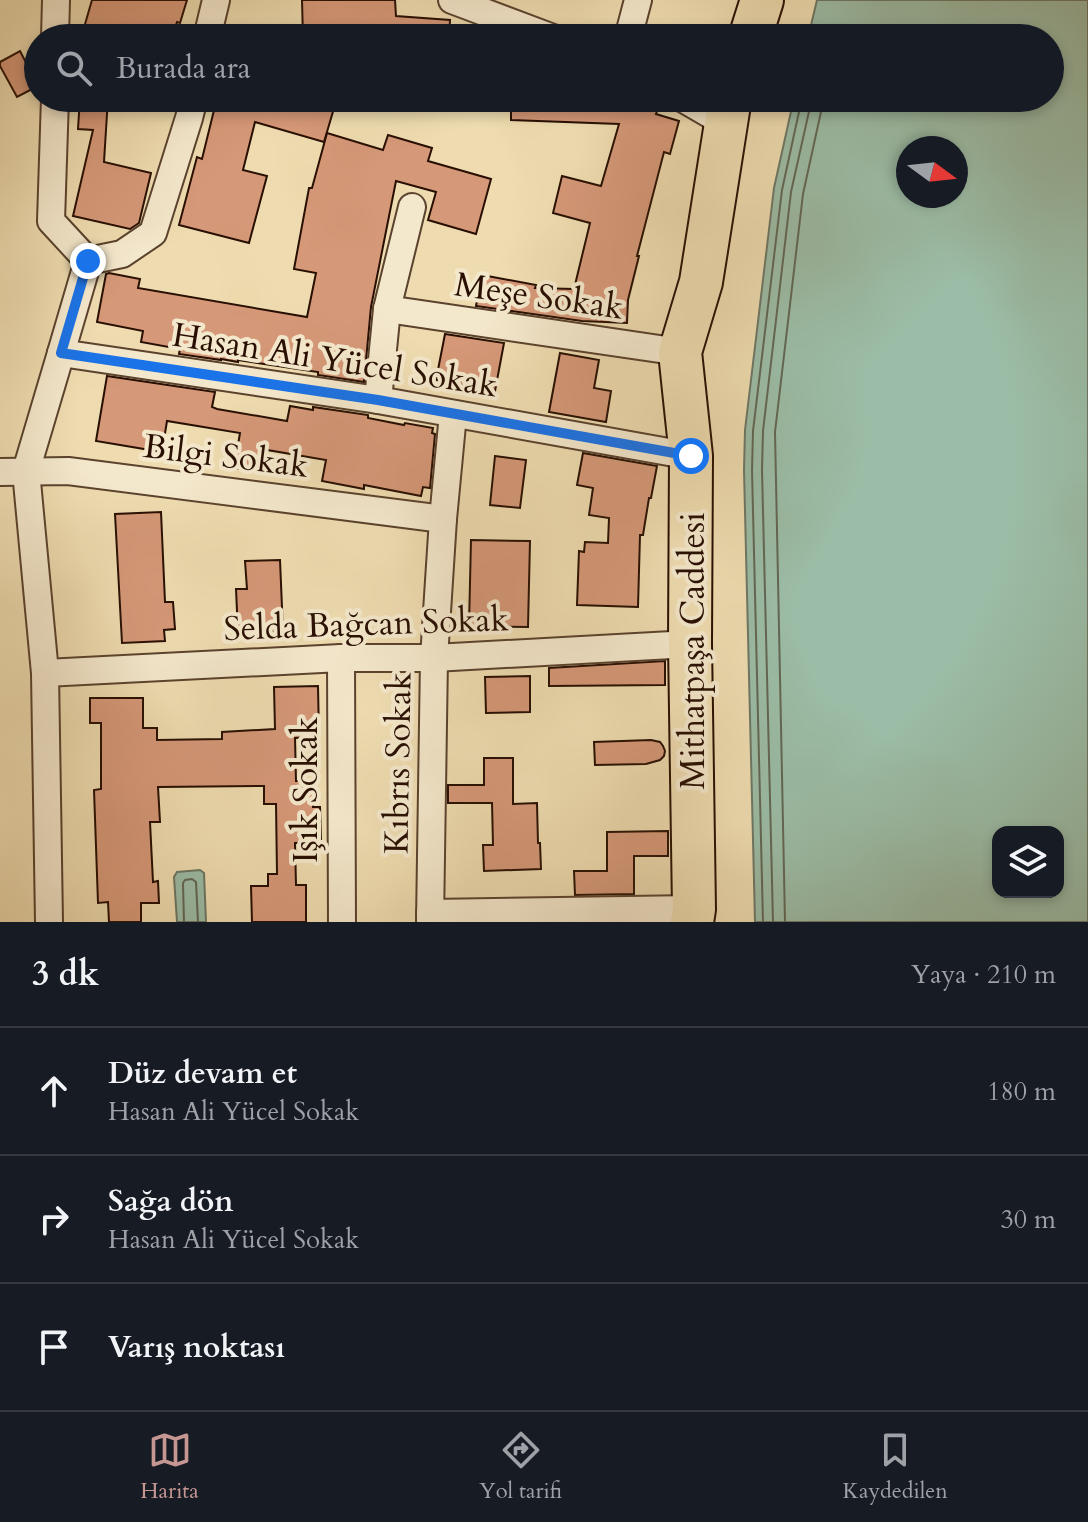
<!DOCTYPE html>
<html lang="tr">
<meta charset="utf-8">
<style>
body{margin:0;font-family:Cardo,serif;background:#242831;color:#f1f3f6}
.controls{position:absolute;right:24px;bottom:24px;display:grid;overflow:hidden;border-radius:16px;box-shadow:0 4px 12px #0003}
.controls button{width:72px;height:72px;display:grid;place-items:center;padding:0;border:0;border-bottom:2px solid #363941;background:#171b24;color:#f1f3f6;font:40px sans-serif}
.compass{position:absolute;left:896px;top:136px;width:72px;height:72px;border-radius:50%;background:#171b24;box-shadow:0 4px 12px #0003;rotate:105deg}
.stop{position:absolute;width:24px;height:24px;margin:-18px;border:6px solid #1a73e8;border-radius:50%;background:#fff}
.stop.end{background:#1a73e8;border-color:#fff;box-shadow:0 2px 8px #0008}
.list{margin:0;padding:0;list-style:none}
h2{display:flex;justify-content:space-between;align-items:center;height:104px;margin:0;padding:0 32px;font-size:34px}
h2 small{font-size:26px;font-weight:400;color:#9ea1a6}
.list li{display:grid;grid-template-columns:52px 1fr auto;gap:24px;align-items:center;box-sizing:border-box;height:128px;padding:0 32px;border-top:2px solid #363941}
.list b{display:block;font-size:30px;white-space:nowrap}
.list p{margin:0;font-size:26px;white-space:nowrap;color:#9ea1a6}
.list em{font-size:26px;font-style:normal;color:#9ea1a6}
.icon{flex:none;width:44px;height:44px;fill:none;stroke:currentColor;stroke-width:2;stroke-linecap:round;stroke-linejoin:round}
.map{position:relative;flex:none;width:1088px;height:922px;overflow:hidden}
.search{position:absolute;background:#171b24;box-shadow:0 4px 12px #0003;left:24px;right:24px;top:24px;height:88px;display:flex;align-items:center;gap:20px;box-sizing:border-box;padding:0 28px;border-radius:44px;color:#9ea1a6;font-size:30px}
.sheet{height:488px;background:#171b24}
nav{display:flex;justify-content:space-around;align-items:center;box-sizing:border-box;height:112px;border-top:2px solid #363941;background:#171b24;font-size:22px;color:#9ea1a6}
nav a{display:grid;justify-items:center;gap:4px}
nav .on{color:#c59692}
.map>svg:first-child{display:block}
.water{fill:#9bbca6;stroke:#6d7764;stroke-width:2;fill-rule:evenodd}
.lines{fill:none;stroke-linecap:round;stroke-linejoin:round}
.shore{stroke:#626654;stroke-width:2}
.building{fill:#d59878;stroke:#280f02;stroke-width:2}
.street-casing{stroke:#5a422e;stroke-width:30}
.primary-casing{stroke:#280f02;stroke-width:46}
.street{stroke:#f4e8cc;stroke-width:26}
.primary{stroke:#eedcb0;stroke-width:42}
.route{stroke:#1a73e8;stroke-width:10}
.labels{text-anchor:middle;stroke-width:8;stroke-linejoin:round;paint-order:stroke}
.street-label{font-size:34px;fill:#280f02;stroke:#f4e8cc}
</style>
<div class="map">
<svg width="1088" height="922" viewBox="0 0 1088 922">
<rect width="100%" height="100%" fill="#eedcb0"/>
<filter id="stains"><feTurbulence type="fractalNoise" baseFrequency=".0025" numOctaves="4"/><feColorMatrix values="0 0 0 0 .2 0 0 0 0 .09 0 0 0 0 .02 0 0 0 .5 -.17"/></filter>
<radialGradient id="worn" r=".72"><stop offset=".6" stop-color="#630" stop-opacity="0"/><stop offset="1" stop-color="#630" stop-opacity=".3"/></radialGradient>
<g class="water">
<path d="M817,0H1088V922H755L744,470L745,430L774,188L794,98H1050V38H808ZM908,148H956V196H908ZM998,832H1058V892H998Z"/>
<polygon points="200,870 204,873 206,922 177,922 174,877 177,872"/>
</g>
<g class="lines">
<g class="shore">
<polyline points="184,922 183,883 185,880 192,879 196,882 198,922"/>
<polyline points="763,922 752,470 753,431 782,190 802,98"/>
<polyline points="773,922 762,470 763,431 791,192 812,98"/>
<polyline points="785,922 775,432 803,194 824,98"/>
</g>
</g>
<g class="building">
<polygon points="92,0 187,0 180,23 177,22 172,38 81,38"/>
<polygon points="302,0 395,0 396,16 450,20 449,38 303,38"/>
<polygon points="20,51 38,86 17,97 0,66 0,62"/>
<polygon points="80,98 108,98 104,162 151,173 139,223 130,229 73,216 93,130 78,129"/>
<polygon points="217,98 337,98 324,142 255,122 243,170 267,176 249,243 179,225 197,157 202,159"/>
<polygon points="511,98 630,98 659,106 656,114 679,121 670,154 664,152 637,256 639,256 628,300 627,323 582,321 476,306 482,275 536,285 535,288 574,289 590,223 553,213 562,176 601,186 619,124 511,120"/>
<polygon points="327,133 383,150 388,135 432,148 428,161 491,179 476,234 428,220 436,192 396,181 371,307 364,382 318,375 318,372 238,360 238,362 221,359 221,360 179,354 180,349 141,342 143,331 97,322 106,274 109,273 140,279 138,288 307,317 316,273 294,269 309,188 312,188"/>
<polygon points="445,334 504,343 495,391 436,380"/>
<polygon points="560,353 599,360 594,388 611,391 606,422 549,412"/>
<polygon points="107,376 215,392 212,407 217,409 287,421 290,406 313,410 313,407 368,415 368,418 404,425 405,423 433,428 432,433 435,434 430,488 423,487 421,496 364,485 364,489 322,481 326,460 267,450 263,473 234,468 240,433 167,421 162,452 96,441"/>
<polygon points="583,453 657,466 651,498 649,498 643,535 640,535 638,607 577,605 579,551 584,552 585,542 608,543 609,518 589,515 593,488 577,485"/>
<polygon points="495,456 526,460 520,508 490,505"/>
<polygon points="161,512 165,602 173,602 175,629 164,630 165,641 122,643 115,514"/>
<polygon points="471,540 530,541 528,627 469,626"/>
<polygon points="280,560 283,631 238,633 236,589 247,589 245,561"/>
<polygon points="665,661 665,685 549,686 549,668"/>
<polygon points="530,676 530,712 486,713 485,677"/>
<polygon points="318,686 319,737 295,738 296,781 313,781 313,807 320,807 321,842 295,843 296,885 306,885 306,922 252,922 251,886 268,886 268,874 277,874 276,804 264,804 264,786 158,787 160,822 150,822 153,882 158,881 159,903 141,903 141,922 109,922 108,902 98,903 94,790 101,789 101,723 90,723 90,698 143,698 143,728 157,728 157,740 222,739 222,732 275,729 274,687"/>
<polygon points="651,740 660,742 663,746 665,751 664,756 660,760 646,764 595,765 594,742"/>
<polygon points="484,758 513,758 513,804 537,803 538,843 540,843 541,869 484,871 483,845 493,845 492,803 448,803 448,785 484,785"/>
<polygon points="668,831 668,856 634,856 634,894 575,895 574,871 607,871 607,832"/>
</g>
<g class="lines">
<g class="street-casing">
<g id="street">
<polyline points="452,0 553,38"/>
<polyline points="55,38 56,0"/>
<polyline points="207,38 216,0"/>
<polyline points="628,38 638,0"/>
<polyline points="55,98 51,221 88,261 122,254 153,233 189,118 194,98"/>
<polyline points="682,98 725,123"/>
<polyline points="88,261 61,353 378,400 691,456"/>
<polyline points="387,309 680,352"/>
<polyline points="378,400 387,309 412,207"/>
<polyline points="0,472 68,471 443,519"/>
<polyline points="341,658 342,922"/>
<polyline points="45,673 341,658 434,658 690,644"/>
<polyline points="430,913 694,909"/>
<polyline points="49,922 45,673 26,471 61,353"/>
<polyline points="430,922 434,658 443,519 453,414"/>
</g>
</g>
<g class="primary-casing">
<g id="primary">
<polyline points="750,38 762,0"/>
<polyline points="692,922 694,909 690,644 691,456 680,352 701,282 730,98"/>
</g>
</g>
<use href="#street" class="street"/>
<use href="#primary" class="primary"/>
</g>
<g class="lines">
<polyline class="route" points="88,261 61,353 378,400 691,456"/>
</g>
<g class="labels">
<g class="street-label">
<text transform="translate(539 295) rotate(8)" y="12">Meşe Sokak</text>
<text transform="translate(335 359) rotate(9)" y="12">Hasan Ali Yücel Sokak</text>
<text transform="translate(226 455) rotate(7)" y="12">Bilgi Sokak</text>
<text transform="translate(366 623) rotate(-2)" y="12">Selda Bağcan Sokak</text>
<text transform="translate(692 651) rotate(-90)" y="12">Mithatpaşa Caddesi</text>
<text transform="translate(397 763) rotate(-89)" y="12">Kıbrıs Sokak</text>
<text transform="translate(305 790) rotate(-90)" y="12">Işık Sokak</text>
</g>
</g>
<rect width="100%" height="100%" filter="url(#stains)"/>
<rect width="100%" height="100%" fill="url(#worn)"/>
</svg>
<div class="controls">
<button><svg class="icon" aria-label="layers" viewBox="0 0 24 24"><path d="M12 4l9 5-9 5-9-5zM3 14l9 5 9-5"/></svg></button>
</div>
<svg class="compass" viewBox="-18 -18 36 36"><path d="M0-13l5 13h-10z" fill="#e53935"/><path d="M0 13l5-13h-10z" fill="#9ea1a6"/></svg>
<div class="stop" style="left:691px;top:456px"></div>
<div class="stop end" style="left:88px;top:261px"></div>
<div class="search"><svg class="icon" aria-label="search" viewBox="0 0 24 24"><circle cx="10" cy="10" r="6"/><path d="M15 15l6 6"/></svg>Burada ara</div>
</div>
<section class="sheet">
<h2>3 dk<small>Yaya · 210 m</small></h2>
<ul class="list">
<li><svg class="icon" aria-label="ahead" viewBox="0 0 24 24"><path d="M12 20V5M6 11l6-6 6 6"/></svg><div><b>Düz devam et</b><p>Hasan Ali Yücel Sokak</p></div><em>180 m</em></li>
<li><svg class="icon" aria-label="right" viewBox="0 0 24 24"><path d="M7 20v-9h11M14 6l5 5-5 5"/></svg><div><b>Sağa dön</b><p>Hasan Ali Yücel Sokak</p></div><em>30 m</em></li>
<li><svg class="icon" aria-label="arrive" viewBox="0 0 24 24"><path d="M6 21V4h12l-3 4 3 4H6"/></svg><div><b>Varış noktası</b></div></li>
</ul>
</section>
<nav>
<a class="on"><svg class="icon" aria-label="map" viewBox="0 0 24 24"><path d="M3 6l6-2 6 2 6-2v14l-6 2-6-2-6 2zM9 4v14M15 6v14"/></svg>Harita</a>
<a><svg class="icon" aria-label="directions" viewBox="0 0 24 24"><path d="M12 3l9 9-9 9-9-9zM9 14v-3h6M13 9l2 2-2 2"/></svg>Yol tarifi</a>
<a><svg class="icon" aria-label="saved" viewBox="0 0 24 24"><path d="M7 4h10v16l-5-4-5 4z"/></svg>Kaydedilen</a>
</nav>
